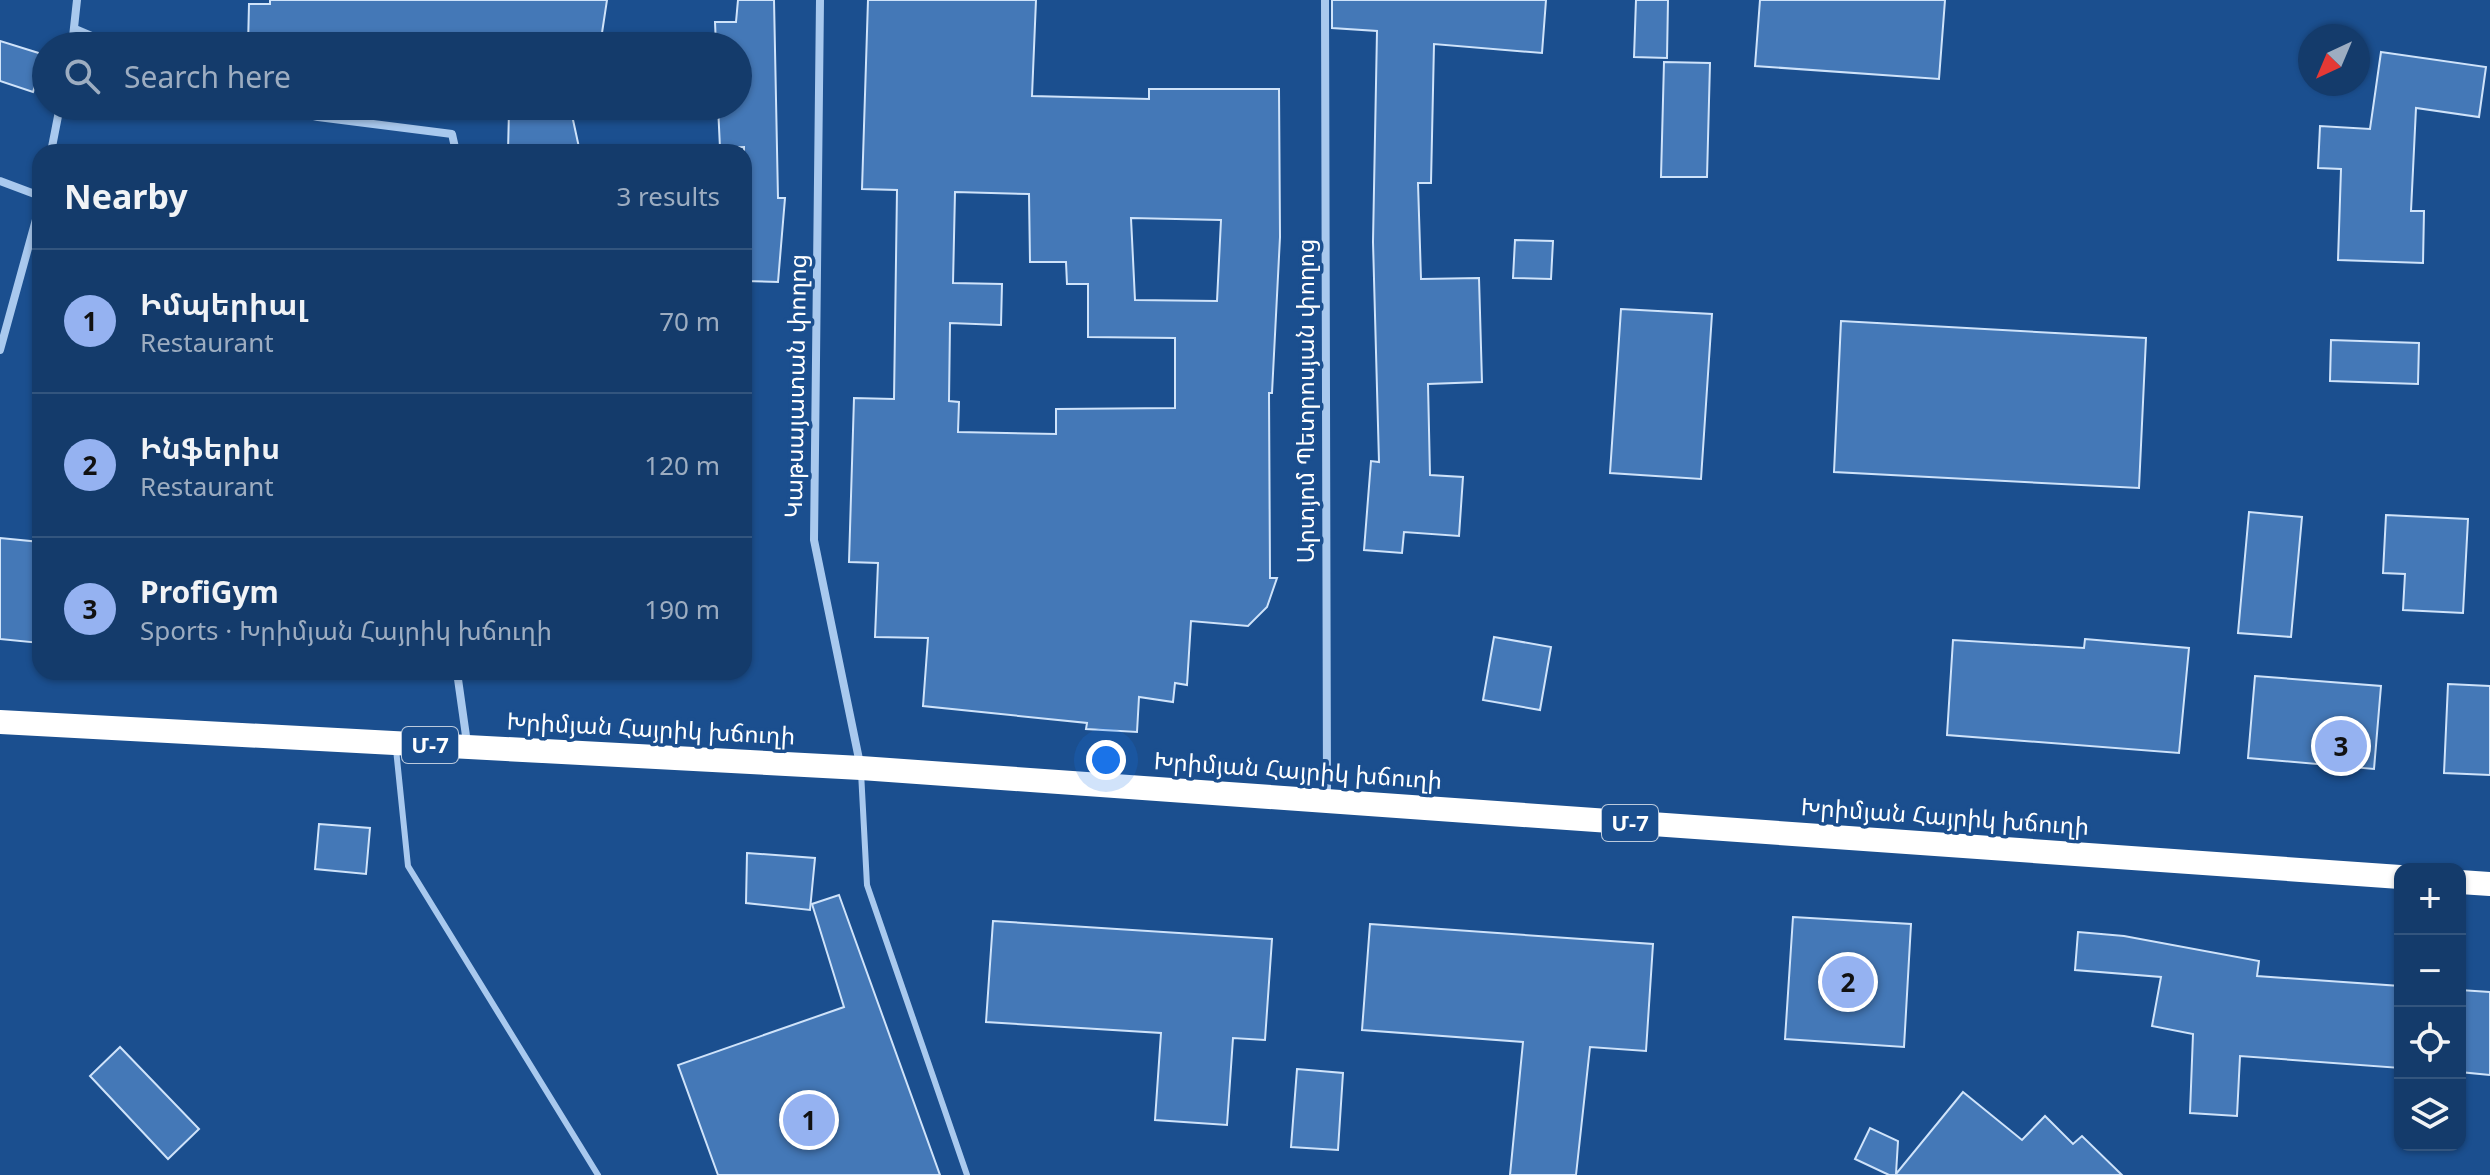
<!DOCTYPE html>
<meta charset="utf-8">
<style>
body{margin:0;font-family:"Noto Sans","Noto Sans Armenian",sans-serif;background:#1d4271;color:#f1f3f6}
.controls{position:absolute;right:24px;bottom:24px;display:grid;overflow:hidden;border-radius:16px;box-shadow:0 2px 6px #0004}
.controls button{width:72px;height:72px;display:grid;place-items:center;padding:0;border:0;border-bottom:2px solid #33557e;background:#143b6b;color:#f1f3f6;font:40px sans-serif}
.compass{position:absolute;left:2298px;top:24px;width:72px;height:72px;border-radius:50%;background:#143b6b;box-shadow:0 2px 6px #0004;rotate:224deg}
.you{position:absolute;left:1106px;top:760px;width:28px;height:28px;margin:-20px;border:6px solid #fff;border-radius:50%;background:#1a73e8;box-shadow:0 0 0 12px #1a73e833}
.badge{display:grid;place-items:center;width:52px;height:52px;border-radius:50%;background:#95b2f1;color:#111;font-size:26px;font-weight:700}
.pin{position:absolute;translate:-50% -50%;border:4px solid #fff;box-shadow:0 2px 8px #0006}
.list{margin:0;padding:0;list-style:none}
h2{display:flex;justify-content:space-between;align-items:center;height:104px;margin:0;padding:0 32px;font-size:34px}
h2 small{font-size:26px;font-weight:400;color:#9dadc1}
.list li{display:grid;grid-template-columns:52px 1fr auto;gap:24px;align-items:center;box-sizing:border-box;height:144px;padding:0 32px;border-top:2px solid #33557e}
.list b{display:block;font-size:30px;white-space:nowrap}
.list p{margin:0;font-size:26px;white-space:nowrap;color:#9dadc1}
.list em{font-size:26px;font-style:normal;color:#9dadc1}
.icon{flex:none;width:44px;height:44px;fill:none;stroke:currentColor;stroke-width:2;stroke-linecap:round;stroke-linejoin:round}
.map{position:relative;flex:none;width:2490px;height:1175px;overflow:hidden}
.search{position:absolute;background:#143b6b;box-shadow:0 2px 6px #0004;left:32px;top:32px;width:720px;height:88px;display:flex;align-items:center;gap:20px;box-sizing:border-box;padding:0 28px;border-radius:44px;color:#9dadc1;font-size:30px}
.panel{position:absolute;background:#143b6b;box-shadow:0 2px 6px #0004;left:32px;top:144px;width:720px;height:536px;border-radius:24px}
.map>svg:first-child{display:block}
.building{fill:#4478b7;stroke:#cfe3fa;stroke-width:2;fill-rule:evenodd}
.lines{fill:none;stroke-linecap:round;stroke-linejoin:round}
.lane{stroke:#a9c9ee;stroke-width:6}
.street{stroke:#a9c9ee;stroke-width:8}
.highway{stroke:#fff;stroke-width:24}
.labels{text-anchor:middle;stroke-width:7;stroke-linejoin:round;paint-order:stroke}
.shield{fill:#1b4f8f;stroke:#bbcadd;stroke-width:2}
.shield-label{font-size:22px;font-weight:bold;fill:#fff}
.street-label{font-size:24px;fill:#fff;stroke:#1b4f8f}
</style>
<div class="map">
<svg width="2490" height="1175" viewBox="0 0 2490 1175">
<rect width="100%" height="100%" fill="#1b4f8f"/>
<g class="building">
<polygon points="270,0 607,0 600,46 248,46 249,4 270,4"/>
<polygon points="738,0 774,0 778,198 785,198 778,282 744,281 744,147 720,148 718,106 738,106 738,46 716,46 715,22 736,22"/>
<path d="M868,0H1036L1032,96L1149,99V89H1279L1280,237L1272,393H1269L1270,578H1277L1267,607L1248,626L1191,621L1187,685L1175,683L1173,702L1139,697L1137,732L1086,729L1087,723L923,706L928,638L875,637L878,563L849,562L854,398L894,399L897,190L862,189ZM955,192L1029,194L1030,262H1066L1067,284H1088V337L1175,338V408L1056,409V434L958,432L959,402L949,401L950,323L1001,325L1002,284L953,283ZM1131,218L1221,220L1217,301L1135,300Z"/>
<polygon points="1332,0 1546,0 1542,53 1434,44 1431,183 1418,183 1421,279 1479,278 1482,382 1428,384 1430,475 1463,477 1459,536 1404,532 1402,553 1364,550 1371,461 1379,462 1373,242 1377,31 1332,28"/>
<polygon points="1636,0 1668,0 1667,58 1634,57"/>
<polygon points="1760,0 1945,0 1939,79 1755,66"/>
<polygon points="0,41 45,55 33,92 0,81"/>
<polygon points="2381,52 2486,67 2479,117 2416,108 2411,211 2424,211 2423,263 2338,260 2341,169 2318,168 2320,126 2370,129"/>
<polygon points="1664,62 1710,63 1707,177 1661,177"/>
<polygon points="424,106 570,106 580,152 508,152 509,110"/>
<polygon points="1515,240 1553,241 1551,279 1513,278"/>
<polygon points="1621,309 1712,314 1701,479 1610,473"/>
<polygon points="1841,321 2146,338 2139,488 1834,472"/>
<polygon points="2331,340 2419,343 2418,384 2330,381"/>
<polygon points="2249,512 2302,517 2291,637 2238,633"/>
<polygon points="2386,515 2468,519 2463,613 2403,610 2405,574 2383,573"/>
<polygon points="0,538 40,542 40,643 0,639"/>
<polygon points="1494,637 1551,647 1540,710 1483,700"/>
<polygon points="2085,639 2189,648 2179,753 1947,735 1953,640 2084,648"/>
<polygon points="2255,676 2381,686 2374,769 2248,758"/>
<polygon points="2448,684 2490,686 2490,775 2444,773"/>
<polygon points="319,824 370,828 366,874 315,869"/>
<polygon points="747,853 815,858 810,910 746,903"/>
<polygon points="839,895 940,1175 718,1175 678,1065 844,1007 812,904"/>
<polygon points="1793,917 1911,924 1904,1047 1785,1039"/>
<polygon points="993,921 1272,939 1265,1040 1233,1038 1227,1125 1155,1120 1161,1033 986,1022"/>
<polygon points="1370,924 1653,944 1646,1051 1590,1047 1576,1175 1510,1175 1523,1042 1362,1030"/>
<polygon points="2078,932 2124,936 2259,961 2257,976 2400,986 2400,1068 2240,1056 2237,1116 2190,1113 2193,1034 2152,1026 2161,977 2075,970"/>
<polygon points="2460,990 2490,992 2490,1075 2460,1072"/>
<polygon points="120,1047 199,1129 168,1159 90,1076"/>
<polygon points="1297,1069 1343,1073 1338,1150 1291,1147"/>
<polygon points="1963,1092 2022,1140 2045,1116 2073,1144 2082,1136 2122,1175 1889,1175 1855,1159 1870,1128 1898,1141 1896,1174"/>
</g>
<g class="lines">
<g class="lane">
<polyline points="396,749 408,866 598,1175"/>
<polyline points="861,772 867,885 967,1175"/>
</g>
<g class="street">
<polyline points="820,0 814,540 860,764"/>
<polyline points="1325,0 1327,797"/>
<polyline points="75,29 115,46"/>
<polyline points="72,46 77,0"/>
<polyline points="271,106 318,117 452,134 456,152"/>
<polyline points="51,152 60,106"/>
<polyline points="0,181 40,196"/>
<polyline points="0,350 40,205"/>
<polyline points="457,672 467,743"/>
</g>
<g class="highway">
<polyline points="0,722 861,768 2400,877"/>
<polyline points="2460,882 2490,884"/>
</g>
</g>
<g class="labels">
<g class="shield">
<rect x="402" y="727" width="56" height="36" rx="6"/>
<rect x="1602" y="805" width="56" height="36" rx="6"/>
</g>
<g class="shield-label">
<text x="430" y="753">Մ-7</text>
<text x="1630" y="831">Մ-7</text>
</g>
<g class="street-label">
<text transform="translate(796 386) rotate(-89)" y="8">Կաթսայատան փողոց</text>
<text transform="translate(1306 401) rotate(-90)" y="8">Արտյոմ Պետրոսյան փողոց</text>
<text transform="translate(651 729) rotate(3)" y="8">Խրիմյան Հայրիկ խճուղի</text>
<text transform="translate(1298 771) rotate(4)" y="8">Խրիմյան Հայրիկ խճուղի</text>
<text transform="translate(1945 817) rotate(4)" y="8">Խրիմյան Հայրիկ խճուղի</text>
</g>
</g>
</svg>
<div class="controls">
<button>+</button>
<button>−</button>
<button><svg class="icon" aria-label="locate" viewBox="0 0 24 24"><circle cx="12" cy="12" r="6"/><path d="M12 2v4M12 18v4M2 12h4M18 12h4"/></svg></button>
<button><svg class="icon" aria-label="layers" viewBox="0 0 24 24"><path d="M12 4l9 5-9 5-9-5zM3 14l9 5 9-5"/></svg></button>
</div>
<svg class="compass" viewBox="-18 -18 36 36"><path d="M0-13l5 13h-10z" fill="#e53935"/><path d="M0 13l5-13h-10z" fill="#9dadc1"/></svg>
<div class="you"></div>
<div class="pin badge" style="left:809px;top:1120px">1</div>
<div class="pin badge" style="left:1848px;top:982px">2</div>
<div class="pin badge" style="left:2341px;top:746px">3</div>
<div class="search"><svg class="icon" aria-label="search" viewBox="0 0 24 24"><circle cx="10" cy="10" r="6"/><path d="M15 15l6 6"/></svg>Search here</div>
<section class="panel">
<h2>Nearby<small>3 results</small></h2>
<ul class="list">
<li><span class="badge">1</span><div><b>Իմպերիալ</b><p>Restaurant</p></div><em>70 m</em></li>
<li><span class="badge">2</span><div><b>Ինֆերիս</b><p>Restaurant</p></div><em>120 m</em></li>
<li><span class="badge">3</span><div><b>ProfiGym</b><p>Sports · Խրիմյան Հայրիկ խճուղի</p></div><em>190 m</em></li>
</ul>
</section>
</div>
